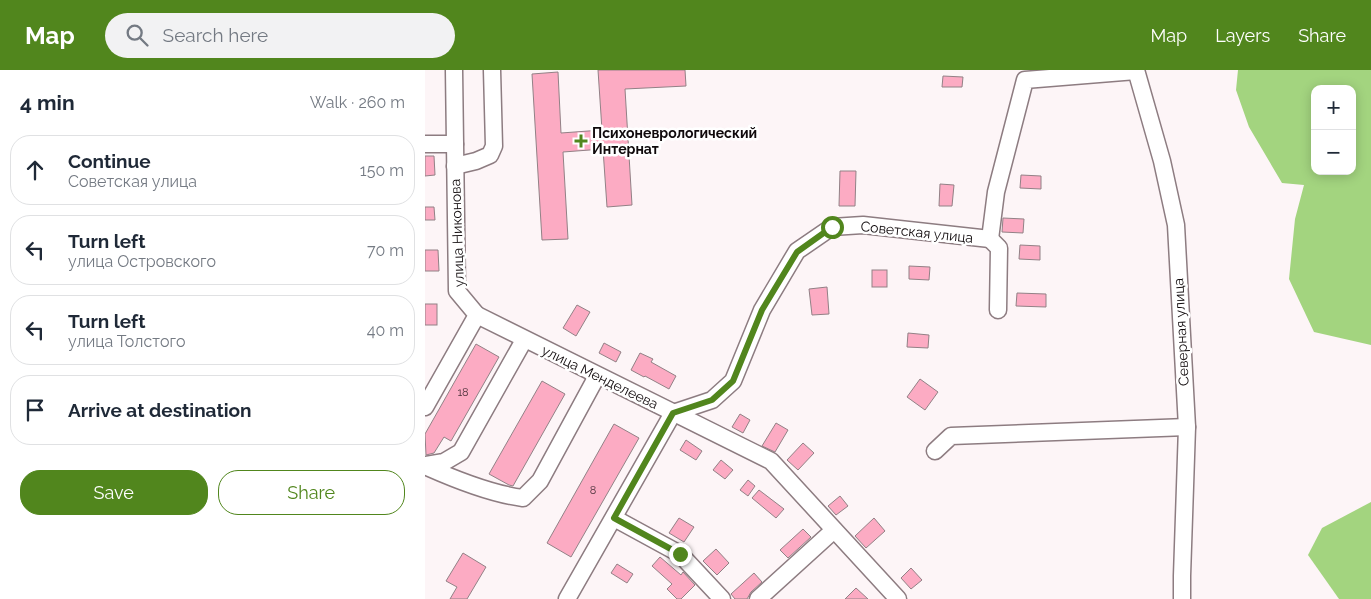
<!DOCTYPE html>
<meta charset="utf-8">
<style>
body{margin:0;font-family:Raleway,sans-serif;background:#f2f2f3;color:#1f2937}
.controls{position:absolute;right:15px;top:15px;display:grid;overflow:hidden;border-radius:10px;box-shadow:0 2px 12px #0003}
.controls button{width:45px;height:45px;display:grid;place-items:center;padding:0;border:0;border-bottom:1px solid #e0e1e3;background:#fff;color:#1f2937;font:25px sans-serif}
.stop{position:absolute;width:15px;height:15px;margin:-11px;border:4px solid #51861d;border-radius:50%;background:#fff}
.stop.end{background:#51861d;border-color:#fff;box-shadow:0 1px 5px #0008}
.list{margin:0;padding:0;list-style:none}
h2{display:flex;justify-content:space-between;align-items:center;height:65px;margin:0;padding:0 20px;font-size:21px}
h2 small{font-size:16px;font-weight:400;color:#747a83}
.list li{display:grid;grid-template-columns:32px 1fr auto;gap:15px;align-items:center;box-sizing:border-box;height:70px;margin:0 10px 10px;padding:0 10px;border:1px solid #e0e1e3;border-radius:20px}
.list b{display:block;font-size:19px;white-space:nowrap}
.list p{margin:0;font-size:16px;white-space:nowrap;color:#747a83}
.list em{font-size:16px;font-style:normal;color:#747a83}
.actions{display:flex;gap:10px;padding:15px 20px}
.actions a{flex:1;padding:11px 0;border:1px solid #51861d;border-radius:20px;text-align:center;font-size:18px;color:#51861d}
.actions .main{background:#51861d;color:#fff}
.icon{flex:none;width:28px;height:28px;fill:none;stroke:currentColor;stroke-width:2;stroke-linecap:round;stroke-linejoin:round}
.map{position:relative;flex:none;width:946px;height:529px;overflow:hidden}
header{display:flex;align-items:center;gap:30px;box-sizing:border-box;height:70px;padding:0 25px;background:#51861d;color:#fff}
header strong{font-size:24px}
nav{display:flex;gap:28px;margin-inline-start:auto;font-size:18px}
.search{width:350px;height:45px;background:#f2f2f3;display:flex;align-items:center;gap:12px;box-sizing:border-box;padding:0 18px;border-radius:28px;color:#747a83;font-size:19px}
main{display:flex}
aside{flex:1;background:#fff}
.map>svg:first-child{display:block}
.forest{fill:#a3d47f;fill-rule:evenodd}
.building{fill:#fcabc3;stroke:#928186}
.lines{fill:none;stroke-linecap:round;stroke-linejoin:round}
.minor-casing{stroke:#8d7c81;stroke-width:19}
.minor{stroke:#fff;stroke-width:16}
.route{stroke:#51861d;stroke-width:6}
.poi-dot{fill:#51861d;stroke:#fff;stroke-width:2}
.labels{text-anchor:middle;stroke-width:5;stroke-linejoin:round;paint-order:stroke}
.number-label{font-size:11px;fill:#4b323a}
.poi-label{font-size:14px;font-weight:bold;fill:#100a0c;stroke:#fff;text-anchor:start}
.street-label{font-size:14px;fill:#100a0c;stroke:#fff}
</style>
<header>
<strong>Map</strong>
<div class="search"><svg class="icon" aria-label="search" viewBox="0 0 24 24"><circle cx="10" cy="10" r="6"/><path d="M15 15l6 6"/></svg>Search here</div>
<nav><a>Map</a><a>Layers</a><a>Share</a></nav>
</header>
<main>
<aside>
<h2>4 min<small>Walk · 260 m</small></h2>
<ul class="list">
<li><svg class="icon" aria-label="ahead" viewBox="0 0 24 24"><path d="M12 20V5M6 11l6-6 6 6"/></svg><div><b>Continue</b><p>Советская улица</p></div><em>150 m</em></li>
<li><svg class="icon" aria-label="left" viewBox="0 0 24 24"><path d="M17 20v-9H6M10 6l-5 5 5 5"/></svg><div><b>Turn left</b><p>улица Островского</p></div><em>70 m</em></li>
<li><svg class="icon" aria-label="left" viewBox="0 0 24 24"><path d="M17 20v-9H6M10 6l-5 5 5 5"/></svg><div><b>Turn left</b><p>улица Толстого</p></div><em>40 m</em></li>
<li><svg class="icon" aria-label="arrive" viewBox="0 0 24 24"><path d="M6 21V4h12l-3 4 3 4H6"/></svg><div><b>Arrive at destination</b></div></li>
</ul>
<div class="actions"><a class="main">Save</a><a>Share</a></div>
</aside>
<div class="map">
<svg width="946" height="529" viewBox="0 0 946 529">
<rect width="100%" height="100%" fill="#fdf5f7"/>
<g class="forest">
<path d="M813,0H946V275L889,262L864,209L870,149L879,115L857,113L824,57L811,20ZM890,19H927V101H890Z"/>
<polygon points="946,432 946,529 914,529 883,485 897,458"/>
</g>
<g class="building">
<polygon points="173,0 260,0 261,16 200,19 207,135 182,137 178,79 138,82 143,169 117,170 107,4 133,2 136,63 177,60"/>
<polygon points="518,6 538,7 537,17 517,17"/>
<polygon points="0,86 9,86 10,105 0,106"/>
<polygon points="415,101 431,101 430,136 414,136"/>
<polygon points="596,105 616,106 616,119 595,118"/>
<polygon points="515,114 529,115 527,136 514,136"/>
<polygon points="0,137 9,137 10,150 0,150"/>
<polygon points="578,148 599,149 598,163 577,162"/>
<polygon points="595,175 615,176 615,190 594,189"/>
<polygon points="0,180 13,180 14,201 0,201"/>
<polygon points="484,196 505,197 504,210 484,209"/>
<rect x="447" y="200" width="15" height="17"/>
<polygon points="402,217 404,244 387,245 384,219"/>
<polygon points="592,223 621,224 621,237 591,236"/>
<rect x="0" y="234" width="12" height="21"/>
<polygon points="152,235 165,242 151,266 138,258"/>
<polygon points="483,263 504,265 503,278 482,277"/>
<polygon points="179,273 196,282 191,292 174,283"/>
<polygon points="51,274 74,287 26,371 19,367 9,383 1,385 0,364"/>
<polygon points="215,283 228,289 226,292 251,306 244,319 220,306 219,307 206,300"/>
<polygon points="495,309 513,322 500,340 482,327"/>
<polygon points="117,311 140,324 88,416 84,415 64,404"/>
<polygon points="315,344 325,350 318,363 307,357"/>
<polygon points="351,353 363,360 350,382 337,376"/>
<polygon points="189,354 214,368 146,487 122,473"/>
<polygon points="261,370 277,381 271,390 255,380"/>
<polygon points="378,373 389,383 373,400 362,390"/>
<polygon points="296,390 308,400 300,409 288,400"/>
<polygon points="323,410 330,416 323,426 315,420"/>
<polygon points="334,420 359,439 351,448 327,428"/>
<polygon points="415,426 423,436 411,445 403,436"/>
<polygon points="254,448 269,457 259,472 244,463"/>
<polygon points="449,448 460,461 441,478 430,466"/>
<polygon points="378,459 386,467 363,488 355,480"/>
<polygon points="291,479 304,493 292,505 278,491"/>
<polygon points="38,483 61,497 42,529 25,529 32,517 21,511"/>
<polygon points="235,487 256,505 258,502 270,515 256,529 252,529 242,519 247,514 227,496"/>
<polygon points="192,494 208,504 202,513 186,503"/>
<polygon points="486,498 497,510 486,519 476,508"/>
<polygon points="329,503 337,512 326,522 322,529 310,529 306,524"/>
<polygon points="431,518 443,529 420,529"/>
</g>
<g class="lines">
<g class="minor-casing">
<g id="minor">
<polyline points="711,0 737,91 751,155 762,357 757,506 757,529"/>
<polyline points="0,74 30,74"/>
<polyline points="30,96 51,91 65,85 69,76 67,0"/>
<polyline points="565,169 574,178 573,240"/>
<polyline points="52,245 346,391 473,529"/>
<polyline points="0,337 52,245 32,221 29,0"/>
<polyline points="510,381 526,366 762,357"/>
<polyline points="0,395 19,392 36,382 99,270"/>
<path d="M0,396C29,409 67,424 98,428L115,411L172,306"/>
<polyline points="189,448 255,484 297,529"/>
<polyline points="142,529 248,343 287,330 308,311 337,240 372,181 407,157 438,155 565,169 571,122 600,10 711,1"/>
<polyline points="333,529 409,460"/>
</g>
</g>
<use href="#minor" class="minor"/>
</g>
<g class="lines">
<polyline class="route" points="255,484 189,448 248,343 287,330 308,311 337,240 372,182 407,157"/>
</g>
<path class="poi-dot" d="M153.5 63.5h5v5h5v5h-5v5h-5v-5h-5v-5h5z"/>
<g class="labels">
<g class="number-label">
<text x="38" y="326">18</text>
<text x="168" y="424">8</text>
</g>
<g class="poi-label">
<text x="167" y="68">Психоневрологический<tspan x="167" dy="16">Интернат</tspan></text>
</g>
<g class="street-label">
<text transform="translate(492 162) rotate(6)" y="5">Советская улица</text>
<text transform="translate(32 163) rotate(-92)" y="5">улица Никонова</text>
<text transform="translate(756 262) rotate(-93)" y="5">Северная улица</text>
<text transform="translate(175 307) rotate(26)" y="5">улица Менделеева</text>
</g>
</g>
</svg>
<div class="controls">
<button>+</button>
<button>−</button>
</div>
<div class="stop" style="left:407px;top:157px"></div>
<div class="stop end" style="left:255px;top:484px"></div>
</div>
</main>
